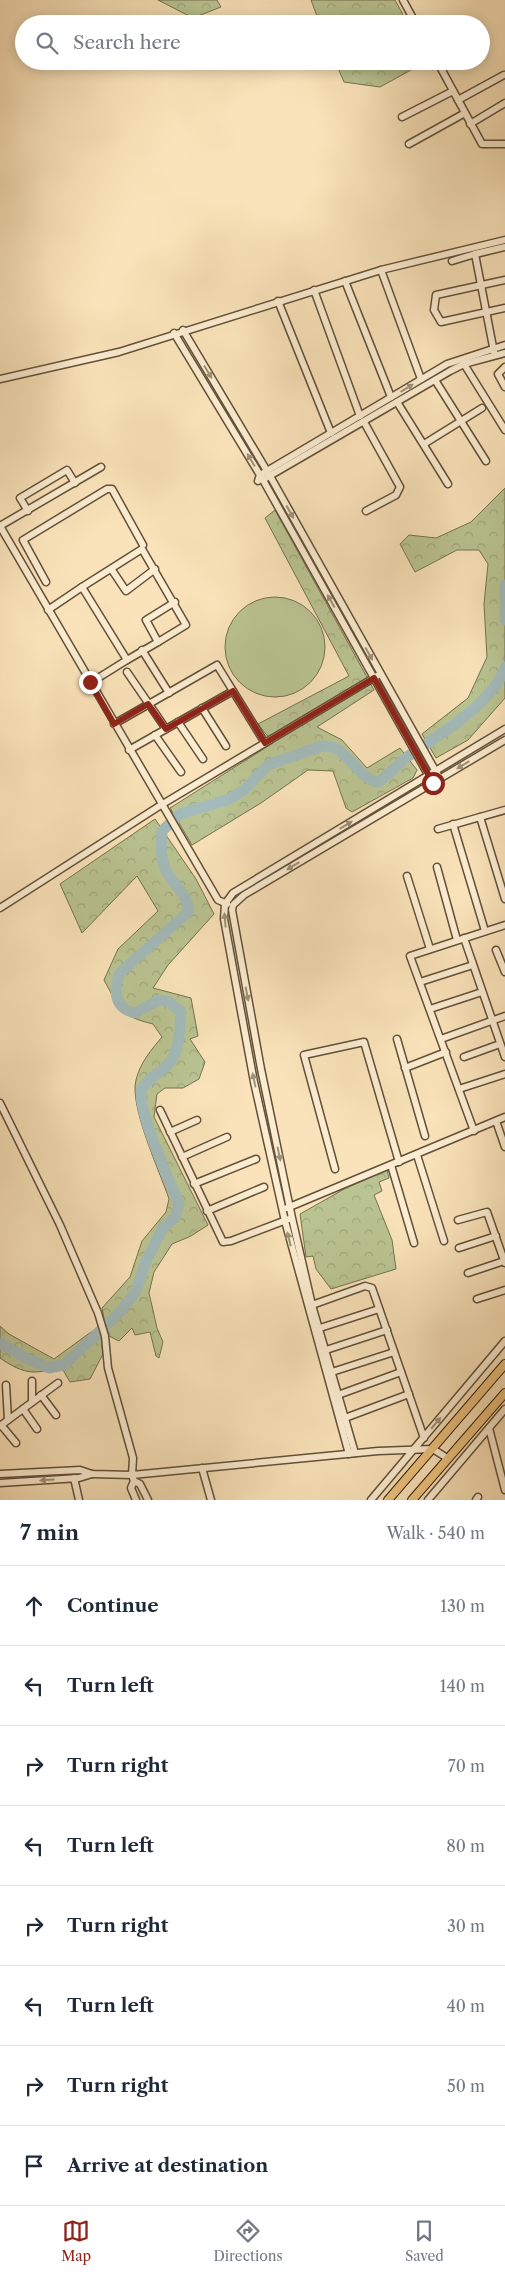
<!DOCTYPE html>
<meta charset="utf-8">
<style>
body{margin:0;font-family:"Libre Caslon Text",serif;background:#f2f2f3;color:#1f2937}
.stop{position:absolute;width:15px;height:15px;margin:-11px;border:4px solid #8f2418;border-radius:50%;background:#fff}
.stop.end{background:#8f2418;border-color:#fff;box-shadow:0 1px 5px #0008}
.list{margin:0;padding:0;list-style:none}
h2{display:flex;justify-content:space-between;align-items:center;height:65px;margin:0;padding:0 20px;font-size:21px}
h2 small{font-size:16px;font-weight:400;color:#747a83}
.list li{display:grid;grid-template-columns:32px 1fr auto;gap:15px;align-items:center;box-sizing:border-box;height:80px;padding:0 20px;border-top:1px solid #e0e1e3}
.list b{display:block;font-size:19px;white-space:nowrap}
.list em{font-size:16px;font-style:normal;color:#747a83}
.icon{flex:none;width:28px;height:28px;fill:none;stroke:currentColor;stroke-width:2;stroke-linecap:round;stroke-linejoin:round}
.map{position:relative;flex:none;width:505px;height:1500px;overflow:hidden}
.search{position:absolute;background:#fff;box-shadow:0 2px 12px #0003;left:15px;right:15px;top:15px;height:55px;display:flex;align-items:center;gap:12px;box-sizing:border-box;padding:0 18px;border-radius:28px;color:#747a83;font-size:19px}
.sheet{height:705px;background:#fff}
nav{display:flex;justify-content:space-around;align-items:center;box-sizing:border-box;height:70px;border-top:1px solid #e0e1e3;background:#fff;font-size:14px;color:#747a83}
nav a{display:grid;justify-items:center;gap:2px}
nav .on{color:#8f2418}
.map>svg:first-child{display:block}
.forest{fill:url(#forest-crowns);stroke:#757250}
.pitch{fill:#bac492;stroke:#757250}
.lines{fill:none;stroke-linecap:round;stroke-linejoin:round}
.river{stroke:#a3bbbb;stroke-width:11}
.minor-casing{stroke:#625138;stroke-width:9}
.major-casing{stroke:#30200d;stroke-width:10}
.minor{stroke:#fcedd2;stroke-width:6}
.major{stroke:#edc27d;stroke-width:8}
.oneway{fill:#a09179}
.route{stroke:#8f2418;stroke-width:6}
</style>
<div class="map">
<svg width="505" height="1500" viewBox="0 0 505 1500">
<defs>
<pattern id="forest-crowns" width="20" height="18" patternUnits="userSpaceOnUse" patternTransform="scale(1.25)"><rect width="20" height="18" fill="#bac492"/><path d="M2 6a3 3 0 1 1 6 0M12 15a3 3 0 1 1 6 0" fill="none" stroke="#a0a87d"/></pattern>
</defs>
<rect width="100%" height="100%" fill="#fae3ba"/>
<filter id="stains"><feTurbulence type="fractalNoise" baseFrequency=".004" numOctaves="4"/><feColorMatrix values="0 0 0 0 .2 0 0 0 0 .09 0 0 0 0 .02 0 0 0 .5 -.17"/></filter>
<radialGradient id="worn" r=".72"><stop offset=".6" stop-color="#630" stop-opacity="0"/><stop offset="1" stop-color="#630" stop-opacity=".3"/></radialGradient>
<g class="forest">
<polygon points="158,0 217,0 221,7 193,18"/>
<polygon points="311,0 395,0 408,24 320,24"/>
<polygon points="335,61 421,61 420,65 380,87 344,82"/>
<polygon points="505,488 505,698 468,740 436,758 422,734 468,698 487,657 484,604 488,564 479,550 457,550 415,572 400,544 409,535 436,538 471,522"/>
<polygon points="275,510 374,690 317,727 342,740 367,768 400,748 417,770 413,778 352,812 346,808 333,771 308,770 261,803 192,845 170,808 273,743 258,724 349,676 265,518"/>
<path d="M155,819L196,879L214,914L168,965L153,988L191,998L198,1036L190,1039L205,1062L199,1079L183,1088H165L157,1094L154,1117L208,1225L191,1236L172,1244L154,1272L149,1293L157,1328L163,1342L159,1358L156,1356L150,1332L135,1335L132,1328L119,1341L107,1335L102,1308L130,1277L142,1241L166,1212L169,1199C160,1172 129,1106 136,1080C140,1063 151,1050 162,1037L153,1024C120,1016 120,1009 104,980L118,949L158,911L137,876L82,933L60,884Z"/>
<polygon points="387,1170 389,1178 379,1182 382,1191 374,1195 392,1240 396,1269 331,1289 316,1269 313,1256 306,1257 300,1214 346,1188"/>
<path d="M0,1326L9,1334L54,1359L91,1332L101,1336L103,1354L90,1379L70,1382L63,1370C53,1368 44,1372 34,1372C22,1372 10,1365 0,1358Z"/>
</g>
<circle class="pitch" cx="275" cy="647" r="50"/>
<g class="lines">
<g class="river">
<polyline points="505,585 505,620"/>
<path d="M0,1343L26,1358L49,1368L64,1365L121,1311L136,1291L145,1264L162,1229L175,1217L179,1204C171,1185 135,1106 142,1089C146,1081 154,1076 161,1071C181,1056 179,1034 181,1012L169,1002L159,1000L135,1013C114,1008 113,991 120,973L188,912C189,895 176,888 168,874C160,861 161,846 162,831L180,814L230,799L244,790L268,765L322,746C348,744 356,779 378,782C389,775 397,765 407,757C437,736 494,703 505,667"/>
</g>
<g class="minor-casing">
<g id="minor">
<polyline points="403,0 416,24"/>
<polyline points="437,61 482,144 505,144"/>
<polyline points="458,100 504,75"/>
<polyline points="402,117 453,91"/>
<polyline points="470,124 505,103"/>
<polyline points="409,144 465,113"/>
<polyline points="452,261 475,254"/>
<polyline points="381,270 421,379"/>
<polyline points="505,280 436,295 434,310 441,322 505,308"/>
<polyline points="345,281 391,397"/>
<polyline points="314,290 360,416"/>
<polyline points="278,301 331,433"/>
<polyline points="183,330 270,476 440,779"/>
<polyline points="174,333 263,480 430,778"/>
<polyline points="494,352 475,254 505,247"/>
<polyline points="464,364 505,430"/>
<polyline points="505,367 498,374 505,387"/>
<polyline points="0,379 119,352 381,270 505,240"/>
<polyline points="435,380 486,461"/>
<polyline points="397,402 448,484"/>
<polyline points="364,422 400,487 396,495 366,511"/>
<polyline points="424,444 482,408"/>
<polyline points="266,478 450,371 464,364 505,353"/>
<polyline points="258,481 260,475 447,364 505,345"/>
<polyline points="28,511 20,498 67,470 75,483"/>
<polyline points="0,526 218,900 227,904"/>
<polyline points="0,526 101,467"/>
<polyline points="112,570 126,591 155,569"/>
<polyline points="46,582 23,540 107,489 112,489 143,545"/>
<polyline points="48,610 82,587"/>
<polyline points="142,650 169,693"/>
<polyline points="127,660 158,642"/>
<polyline points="127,672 166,729"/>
<polyline points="90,683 127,660 82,587 142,549 186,625 158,642 146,620 175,602"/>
<polyline points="202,708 226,746"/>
<polyline points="178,722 203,759"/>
<polyline points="114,724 217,665 265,743"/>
<polyline points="155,735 181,772"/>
<polyline points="129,750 233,691"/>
<polyline points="480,817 505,899"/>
<polyline points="453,824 485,931"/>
<polyline points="438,829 505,810"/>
<polyline points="437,867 457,940"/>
<polyline points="407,876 430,949"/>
<polyline points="0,908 161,805 377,676"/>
<polyline points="464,938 505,1057"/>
<polyline points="496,950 505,972"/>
<polyline points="420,982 473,965"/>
<polyline points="430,1009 482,992"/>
<polyline points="397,1039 425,1136"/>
<polyline points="441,1039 505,1016"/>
<polyline points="464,1057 500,1044"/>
<polyline points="405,1068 446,1052"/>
<polyline points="459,1089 505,1074"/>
<polyline points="0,1103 60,1225 98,1313 105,1336 108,1368 133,1458 132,1475 134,1481 140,1484 148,1500"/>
<polyline points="160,1110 223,1242 231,1241 289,1219"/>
<polyline points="496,1121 505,1147"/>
<polyline points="474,1131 410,956 505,925"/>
<polyline points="170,1132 197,1120"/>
<polyline points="417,1155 444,1241"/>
<polyline points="182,1157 227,1137"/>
<polyline points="391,1165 414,1243"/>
<polyline points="335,1169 304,1055 364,1042 399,1162"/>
<polyline points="194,1184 256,1159"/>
<polyline points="287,1208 505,1117"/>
<polyline points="207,1211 264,1187"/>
<polyline points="458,1220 487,1212 505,1263"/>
<polyline points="459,1248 496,1236"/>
<polyline points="468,1273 504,1261"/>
<polyline points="477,1299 505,1290"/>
<polyline points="312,1305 365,1286 372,1288 424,1438"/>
<polyline points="320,1328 379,1309"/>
<polyline points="326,1350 387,1330"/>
<polyline points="332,1372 394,1352"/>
<polyline points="32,1381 32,1402"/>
<polyline points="6,1385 8,1420"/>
<polyline points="41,1395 56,1415"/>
<polyline points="338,1395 401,1372"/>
<polyline points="23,1409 37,1429"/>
<polyline points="345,1418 409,1394"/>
<polyline points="1,1425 16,1443"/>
<polyline points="0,1426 58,1383"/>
<polyline points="489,1428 505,1490"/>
<polyline points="355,1453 312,1305 292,1218 261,1069 232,910 233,905 244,895 505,740"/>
<polyline points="349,1454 285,1221 254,1082 224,919 225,904 233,893 505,729"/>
<polyline points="202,1468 211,1500"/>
<polyline points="0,1474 80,1470 92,1474 132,1475 378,1451 433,1449 447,1458"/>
<polyline points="74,1478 79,1500"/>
<polyline points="134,1481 131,1488 136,1500"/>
<polyline points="0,1483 79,1478 92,1474"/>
<polyline points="371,1500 505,1341"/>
<polyline points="428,1500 505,1409"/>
<polyline points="476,1500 478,1497"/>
</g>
</g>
<g class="major-casing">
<g id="major">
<polyline points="388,1500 505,1364"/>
<polyline points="412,1500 505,1393"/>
</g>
</g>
<use href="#minor" class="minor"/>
<use href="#major" class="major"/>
</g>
<defs><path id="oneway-solid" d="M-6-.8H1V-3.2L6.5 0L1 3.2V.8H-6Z" transform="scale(1.25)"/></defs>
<g class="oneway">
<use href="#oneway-solid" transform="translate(208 372) rotate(59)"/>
<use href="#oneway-solid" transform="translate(407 388) rotate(-31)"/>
<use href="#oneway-solid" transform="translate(251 460) rotate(-121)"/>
<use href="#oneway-solid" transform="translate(290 512) rotate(61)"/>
<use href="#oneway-solid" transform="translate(331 601) rotate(-119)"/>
<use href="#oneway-solid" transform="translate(369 654) rotate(61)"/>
<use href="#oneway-solid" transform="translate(463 765) rotate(149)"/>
<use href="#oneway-solid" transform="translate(346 825) rotate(-31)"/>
<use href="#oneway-solid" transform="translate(293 866) rotate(149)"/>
<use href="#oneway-solid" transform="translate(225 920) rotate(-95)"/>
<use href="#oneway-solid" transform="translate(247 994) rotate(79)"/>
<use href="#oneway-solid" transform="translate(254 1080) rotate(-102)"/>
<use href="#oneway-solid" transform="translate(279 1154) rotate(78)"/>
<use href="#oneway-solid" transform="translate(289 1239) rotate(-104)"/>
<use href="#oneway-solid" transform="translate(436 1423) rotate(-50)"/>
<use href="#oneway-solid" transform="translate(47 1480) rotate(177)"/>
</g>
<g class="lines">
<polyline class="route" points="90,682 114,724 148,704 166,729 233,691 265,743 374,678 433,783"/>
</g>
<rect width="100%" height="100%" filter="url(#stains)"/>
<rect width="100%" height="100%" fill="url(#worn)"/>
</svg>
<div class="stop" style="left:433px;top:783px"></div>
<div class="stop end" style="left:90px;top:682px"></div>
<div class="search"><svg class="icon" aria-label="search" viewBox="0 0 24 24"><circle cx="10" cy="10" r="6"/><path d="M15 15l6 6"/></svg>Search here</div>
</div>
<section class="sheet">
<h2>7 min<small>Walk · 540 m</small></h2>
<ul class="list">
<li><svg class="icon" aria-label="ahead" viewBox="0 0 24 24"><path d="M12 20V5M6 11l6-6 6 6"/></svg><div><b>Continue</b></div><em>130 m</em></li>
<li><svg class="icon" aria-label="left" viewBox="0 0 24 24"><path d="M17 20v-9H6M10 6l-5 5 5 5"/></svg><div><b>Turn left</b></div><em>140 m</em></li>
<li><svg class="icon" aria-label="right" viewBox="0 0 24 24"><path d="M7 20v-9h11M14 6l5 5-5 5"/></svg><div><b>Turn right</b></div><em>70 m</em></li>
<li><svg class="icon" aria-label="left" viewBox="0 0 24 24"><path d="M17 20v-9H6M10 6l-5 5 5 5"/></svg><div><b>Turn left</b></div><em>80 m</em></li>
<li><svg class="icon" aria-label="right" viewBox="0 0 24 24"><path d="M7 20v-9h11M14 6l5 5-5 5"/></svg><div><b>Turn right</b></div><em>30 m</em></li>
<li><svg class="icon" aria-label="left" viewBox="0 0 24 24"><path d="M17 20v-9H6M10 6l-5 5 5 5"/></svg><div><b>Turn left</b></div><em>40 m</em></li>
<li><svg class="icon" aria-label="right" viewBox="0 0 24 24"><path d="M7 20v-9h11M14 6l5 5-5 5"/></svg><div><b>Turn right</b></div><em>50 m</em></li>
<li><svg class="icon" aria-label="arrive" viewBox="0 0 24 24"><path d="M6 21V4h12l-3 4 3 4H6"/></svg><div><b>Arrive at destination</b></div></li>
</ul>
</section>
<nav>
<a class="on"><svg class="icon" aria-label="map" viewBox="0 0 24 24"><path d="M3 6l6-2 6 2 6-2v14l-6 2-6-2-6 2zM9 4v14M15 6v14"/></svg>Map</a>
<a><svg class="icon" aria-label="directions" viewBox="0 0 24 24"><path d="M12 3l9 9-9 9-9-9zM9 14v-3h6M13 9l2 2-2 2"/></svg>Directions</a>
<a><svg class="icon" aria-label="saved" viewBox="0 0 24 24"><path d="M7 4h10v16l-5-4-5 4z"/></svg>Saved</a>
</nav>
